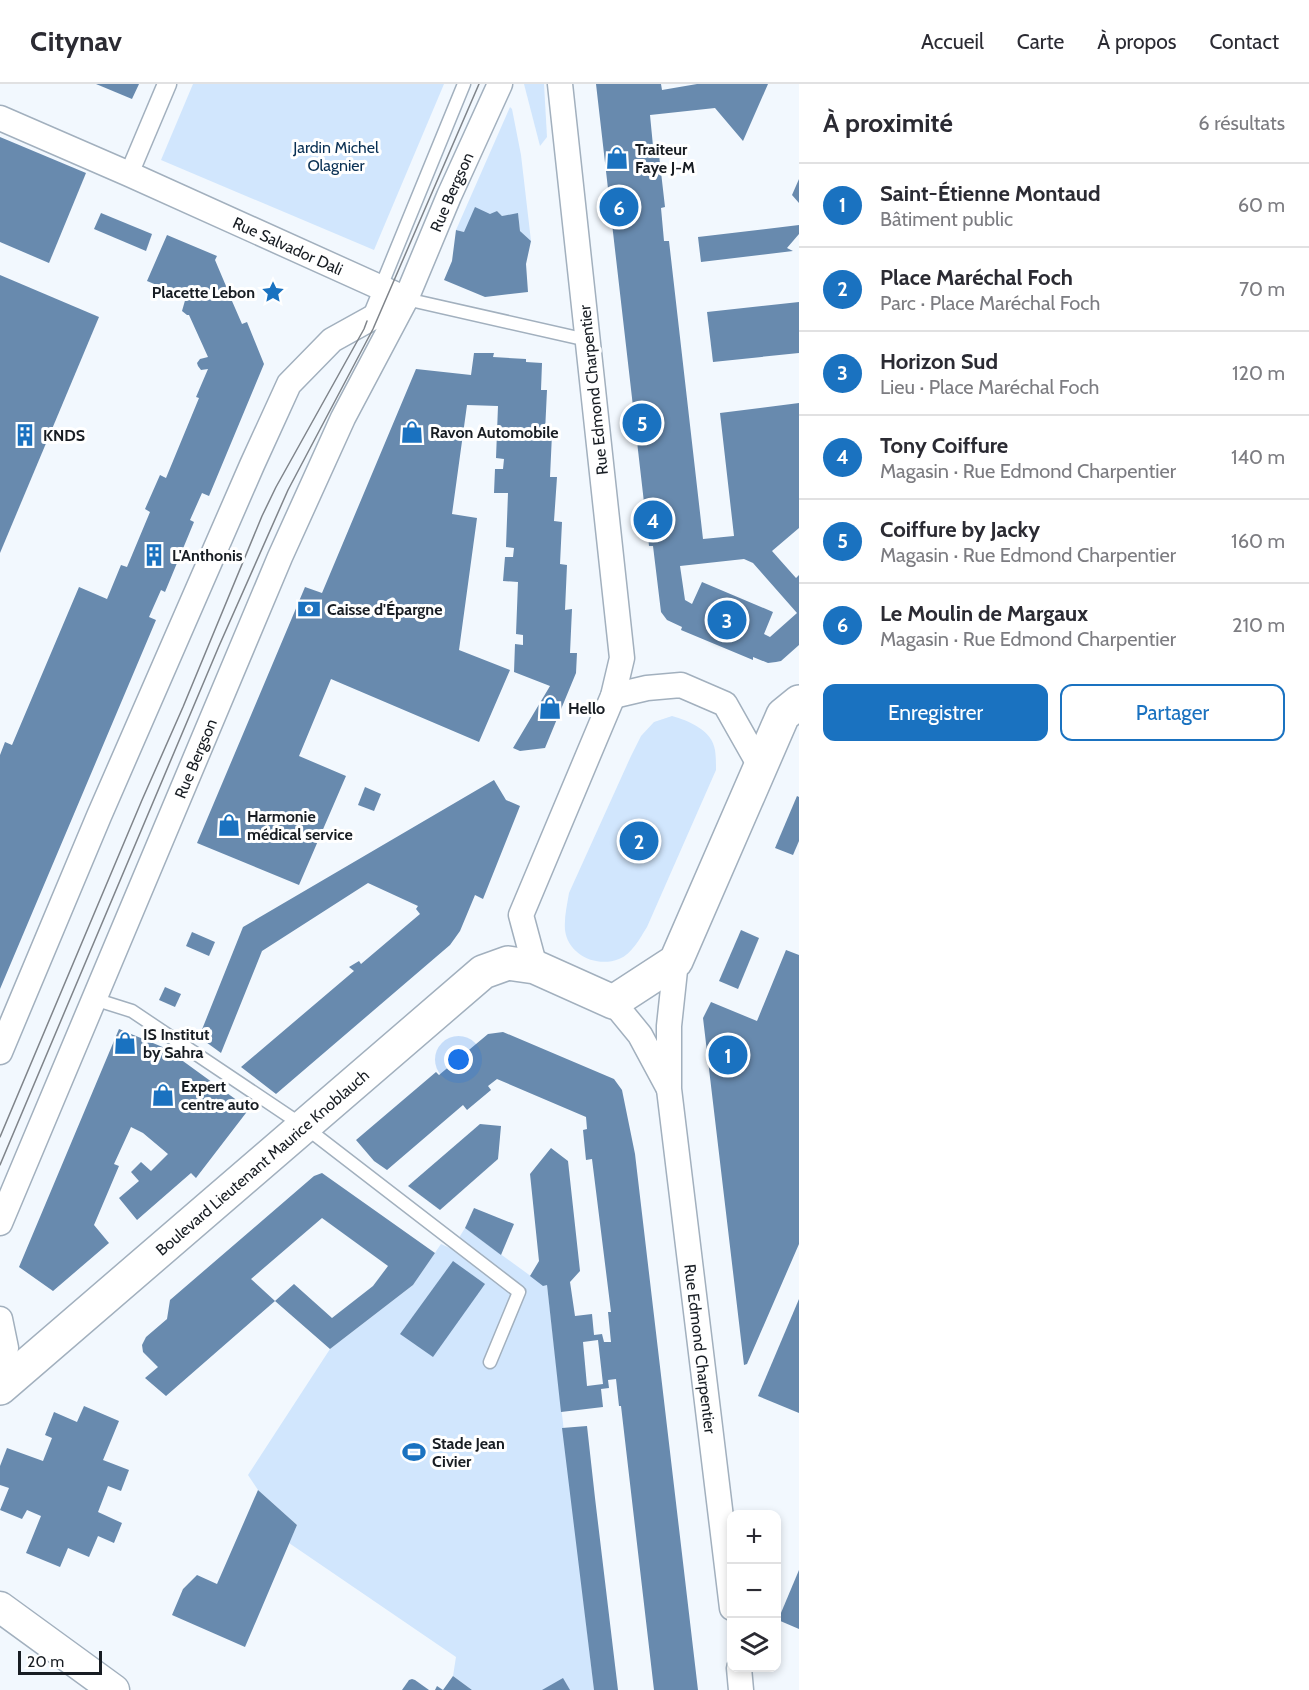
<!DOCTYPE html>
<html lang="fr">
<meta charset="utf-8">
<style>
body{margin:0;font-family:Cabin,sans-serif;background:#f7f7f7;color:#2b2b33}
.controls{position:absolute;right:18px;bottom:18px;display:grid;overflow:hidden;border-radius:12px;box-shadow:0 3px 9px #0003}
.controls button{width:54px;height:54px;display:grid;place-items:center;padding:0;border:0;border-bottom:2px solid #e1e1e2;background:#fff;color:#2b2b33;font:30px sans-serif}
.scale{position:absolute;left:18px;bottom:15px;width:84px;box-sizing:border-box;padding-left:6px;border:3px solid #181d23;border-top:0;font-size:16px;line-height:21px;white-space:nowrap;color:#181d23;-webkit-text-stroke:4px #fff;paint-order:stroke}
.you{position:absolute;left:459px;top:976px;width:21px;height:21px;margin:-15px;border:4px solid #fff;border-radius:50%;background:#1a73e8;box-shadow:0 0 0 9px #1a73e833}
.badge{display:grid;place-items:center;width:39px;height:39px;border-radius:50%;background:#1a72c0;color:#fff;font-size:20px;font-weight:700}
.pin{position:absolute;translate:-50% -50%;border:3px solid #fff;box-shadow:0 2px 6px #0006}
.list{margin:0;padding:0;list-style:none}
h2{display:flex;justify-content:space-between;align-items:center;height:78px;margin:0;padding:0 24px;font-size:26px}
h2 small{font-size:20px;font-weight:400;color:#7c7c81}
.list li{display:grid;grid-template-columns:39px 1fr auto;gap:18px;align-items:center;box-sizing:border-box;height:84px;padding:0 24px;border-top:2px solid #e1e1e2}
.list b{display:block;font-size:22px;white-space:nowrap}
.list p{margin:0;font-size:20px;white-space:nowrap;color:#7c7c81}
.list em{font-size:20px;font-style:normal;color:#7c7c81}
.actions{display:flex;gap:12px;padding:18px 24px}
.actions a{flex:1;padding:14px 0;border:2px solid #1a72c0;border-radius:12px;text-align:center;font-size:21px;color:#1a72c0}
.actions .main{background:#1a72c0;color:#fff}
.icon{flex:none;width:33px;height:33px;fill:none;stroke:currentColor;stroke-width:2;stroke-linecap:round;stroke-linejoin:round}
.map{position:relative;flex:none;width:799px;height:1606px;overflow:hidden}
header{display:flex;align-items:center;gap:36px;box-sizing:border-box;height:84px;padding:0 30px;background:#fff;border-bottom:2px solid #e1e1e2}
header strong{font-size:28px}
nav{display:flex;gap:33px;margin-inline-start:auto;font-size:21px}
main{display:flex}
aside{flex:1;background:#fff}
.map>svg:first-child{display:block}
.green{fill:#d1e6fd}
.building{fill:#688aae;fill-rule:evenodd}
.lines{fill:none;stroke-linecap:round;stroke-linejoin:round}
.service-casing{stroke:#a2b0be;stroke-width:15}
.pedestrian-casing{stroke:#a2b0be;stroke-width:21}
.minor-casing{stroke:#a2b0be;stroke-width:27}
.tertiary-casing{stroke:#a2b0be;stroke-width:33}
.secondary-casing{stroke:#a2b0be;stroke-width:36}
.service{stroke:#fff;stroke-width:12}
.pedestrian{stroke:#fff;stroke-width:18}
.minor{stroke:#fff;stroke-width:24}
.tertiary{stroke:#fff;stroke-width:30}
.secondary{stroke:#fff;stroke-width:33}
.tram{stroke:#7f848a;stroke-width:1.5}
.labels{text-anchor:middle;stroke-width:6;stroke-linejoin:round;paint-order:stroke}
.park-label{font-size:16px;fill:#093054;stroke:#fff}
.poi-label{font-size:16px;font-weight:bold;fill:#181d23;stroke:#fff;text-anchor:start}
.street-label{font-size:16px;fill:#181d23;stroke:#fff}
</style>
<header>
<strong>Citynav</strong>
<nav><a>Accueil</a><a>Carte</a><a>À propos</a><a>Contact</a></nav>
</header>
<main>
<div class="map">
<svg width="799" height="1606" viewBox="0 0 799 1606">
<rect width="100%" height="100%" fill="#f2f8fe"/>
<g class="green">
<polygon points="193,0 444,0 374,166 161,76"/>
<polygon points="524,0 544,0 547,53 540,62"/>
<polygon points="510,23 512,25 521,71 531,157 520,147 518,130 502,132 497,127 464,148 456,146"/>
<path d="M672,632C689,637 712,646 715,666C716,673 716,680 716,686L647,843C640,854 632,870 619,875C597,884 568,871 565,846C564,834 567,821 569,809L631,672L641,652L654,638Z"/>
<polygon points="465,1144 543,1201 547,1201 594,1606 472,1606 453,1592 456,1573 289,1459 297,1441 258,1406 248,1391 330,1265 413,1201 441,1160 452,1165"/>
</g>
<g class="building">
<polygon points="96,0 139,0 132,15"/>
<path d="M596,0H661L662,6L697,0H768L743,57L715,24L650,31L653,62H658L665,123L661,124L664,157H669L703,455L734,452L720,329L799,319V444L772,467L796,494L799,491V561L781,577L776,578L768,579L753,573V576L681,546L682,543L667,536L661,528L653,462H649ZM744,475L753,479L797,529L770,553L764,550L773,528L702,498L692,520L685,516L680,482Z"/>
<polygon points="0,53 86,89 49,179 0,158"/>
<polygon points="799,95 799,119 792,111"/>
<polygon points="475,123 490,130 497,127 502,132 518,129 520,147 531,157 526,180 528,208 485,213 444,196 452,177 456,146 464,148"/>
<polygon points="101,129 152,150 146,167 94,145"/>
<polygon points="799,141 799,150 787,164 793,167 701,178 698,153"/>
<polygon points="167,151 217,172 215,176 226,202 231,200 237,215 232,217 242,240 247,238 264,280 209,412 202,409 190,436 194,438 165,508 161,506 149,533 156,536 0,905 0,671 5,658 12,661 79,503 107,515 121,481 127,483 150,428 145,425 160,391 166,394 199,314 196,313 208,285 201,286 198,282 197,279 200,275 208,273 189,231 187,231 182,227 186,213 147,197"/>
<polygon points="0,191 99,233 0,469"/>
<polygon points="799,218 799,269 713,278 707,228"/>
<polygon points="474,269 494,269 493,273 526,275 526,278 542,279 541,306 547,306 545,348 552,350 550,393 557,393 554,437 562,438 560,480 567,481 565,526 572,525 570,569 577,569 576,589 545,664 520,667 513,664 550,602 514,588 515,560 523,561 523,551 516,550 518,498 503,497 505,473 513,473 514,464 506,463 508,409 494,409 495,385 503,385 504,375 496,374 498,322 467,321 452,430 477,434 459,566 510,586 479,658 331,595 299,672 346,692 299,801 197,759 305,503 322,509 416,285 471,291"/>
<polygon points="494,696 506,716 520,722 483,815 475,811 460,847 450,861 276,1010 241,983 354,887 349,883 359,877 361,880 420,830 416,825 418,822 368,799 262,867 221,969 199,953 243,843"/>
<polygon points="365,703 381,710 374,727 358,721"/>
<polygon points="797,712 799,713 799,757 793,771 775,764"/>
<polygon points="741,846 759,854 738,905 719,897"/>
<polygon points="192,848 215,858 209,872 186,862"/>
<polygon points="786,866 799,871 799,1160 747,1280 744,1281 703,934 711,918 757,937"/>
<polygon points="165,903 181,910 175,923 159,916"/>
<polygon points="119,945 165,964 249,1025 196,1094 191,1089 137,1136 119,1114 139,1097 131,1088 141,1078 151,1087 168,1070 143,1049 131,1043 114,1080 119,1082 94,1141 109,1159 53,1207 19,1183"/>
<path d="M503,948L614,995L622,1006L635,1070L698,1606H654L621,1322H619L616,1295L608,1296L609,1304L601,1305L603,1323L561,1328L547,1201L543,1202L530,1192L539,1177L530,1090L551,1064L568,1077L580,1187L570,1198L575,1232L592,1230L594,1251L602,1250L604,1258H611L608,1228H611L592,1075L586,1076L583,1046L587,1045L586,1033L497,995L488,1002L491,1006L467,1026L463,1021L387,1086L374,1077L356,1056L436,988L439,991L488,950ZM598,1256L603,1300L587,1302L583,1258Z"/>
<polygon points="480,1040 501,1042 498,1075 440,1126 408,1102"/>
<path d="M322,1089L435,1169L413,1201L330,1265L275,1217L166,1312L145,1294L158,1283L143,1268L142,1261L146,1253L167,1235L170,1216L314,1092ZM322,1134L388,1182L373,1202L332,1234L294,1200L275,1217L251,1195Z"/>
<polygon points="474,1124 514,1140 501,1171 465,1144"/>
<polygon points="453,1177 485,1200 433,1273 400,1250"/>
<polygon points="799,1215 799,1329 758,1312"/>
<polygon points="84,1322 119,1337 103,1376 129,1386 121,1407 108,1402 98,1428 122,1439 114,1459 98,1452 89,1473 68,1464 60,1483 26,1469 41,1432 27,1426 22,1435 0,1426 9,1404 0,1401 0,1382 7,1364 43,1377 52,1354 45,1351 54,1328 77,1338"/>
<polygon points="587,1342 595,1414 618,1606 594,1606 562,1344"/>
<polygon points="258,1406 297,1441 245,1563 172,1531 183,1505 197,1491 217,1500"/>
<polygon points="799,1486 799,1545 778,1536"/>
<polygon points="453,1592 472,1606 435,1606 437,1602 443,1606"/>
<polygon points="563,1594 570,1606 542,1606"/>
<polygon points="412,1595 415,1596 429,1606 402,1606 409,1596"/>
</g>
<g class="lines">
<g class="service-casing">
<g id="service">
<polyline points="406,215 587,256"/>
<polyline points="369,232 464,0"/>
<polyline points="94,915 132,927 305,1043 519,1208 490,1278"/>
</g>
</g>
<g class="pedestrian-casing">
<polyline id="pedestrian" points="129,90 167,0"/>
</g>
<g class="minor-casing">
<g id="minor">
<path id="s1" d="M0,34L129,90L406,215"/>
<polyline points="613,612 647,604 681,601 725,620 760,682"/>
<path id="s2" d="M676,877L669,942V1005L732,1524"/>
<polyline points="535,883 521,831 613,612 622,574 560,0"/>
<polyline points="613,918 640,951 668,1003"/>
<polyline points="0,968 99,732 252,381 289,300 332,256 406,215"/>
<path id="s3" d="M0,1139L280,473L343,334L406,215L449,112L500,0"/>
<polyline points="0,1235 6,1264 0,1283"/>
<polyline points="739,1584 741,1606"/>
</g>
</g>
<g class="tertiary-casing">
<polyline id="tertiary" points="0,1523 114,1606"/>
</g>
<g class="secondary-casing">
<g id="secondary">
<path id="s4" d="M0,1304L483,888L508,879L535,883L613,918L676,877L783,631L799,618"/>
</g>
</g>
<use href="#service" class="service"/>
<use href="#pedestrian" class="pedestrian"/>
<use href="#minor" class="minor"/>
<use href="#tertiary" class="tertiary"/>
<use href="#secondary" class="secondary"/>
<g class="tram">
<polyline points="0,1053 142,716 183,623 262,432 276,403 364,245 367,237"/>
<polyline points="0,1081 219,562 288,406 373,245 479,0"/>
</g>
</g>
<defs>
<g id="shop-bare" transform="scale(1.8)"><path d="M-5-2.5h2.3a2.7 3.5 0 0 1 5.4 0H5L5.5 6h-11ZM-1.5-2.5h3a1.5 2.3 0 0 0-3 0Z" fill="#1a72c0" stroke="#fff" stroke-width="2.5" paint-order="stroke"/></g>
<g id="sight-bare" transform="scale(1.8)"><path d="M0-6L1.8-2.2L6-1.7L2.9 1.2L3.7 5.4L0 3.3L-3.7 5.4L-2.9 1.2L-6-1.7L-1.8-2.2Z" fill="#1a72c0" stroke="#fff" stroke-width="2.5" paint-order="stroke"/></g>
<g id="building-bare" transform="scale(1.8)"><path d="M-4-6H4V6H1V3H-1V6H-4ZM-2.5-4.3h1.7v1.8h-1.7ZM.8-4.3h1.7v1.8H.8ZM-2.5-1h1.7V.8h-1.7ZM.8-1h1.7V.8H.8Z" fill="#1a72c0" stroke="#fff" stroke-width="2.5" paint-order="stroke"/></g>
<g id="bank-bare" transform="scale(1.8)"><path d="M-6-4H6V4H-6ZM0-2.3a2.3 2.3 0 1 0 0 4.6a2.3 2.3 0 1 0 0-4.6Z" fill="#1a72c0" stroke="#fff" stroke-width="2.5" paint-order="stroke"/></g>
<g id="stadium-bare" transform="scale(1.8)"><path d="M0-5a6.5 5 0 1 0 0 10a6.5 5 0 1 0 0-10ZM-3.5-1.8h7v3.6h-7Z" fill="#1a72c0" stroke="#fff" stroke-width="2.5" paint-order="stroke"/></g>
</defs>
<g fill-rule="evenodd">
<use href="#shop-bare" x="617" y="74"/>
<use href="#sight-bare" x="273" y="208"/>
<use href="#shop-bare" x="412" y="348"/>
<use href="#building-bare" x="25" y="351"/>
<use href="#building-bare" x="154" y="471"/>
<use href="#bank-bare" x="309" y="525"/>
<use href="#shop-bare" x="550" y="624"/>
<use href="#shop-bare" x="229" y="741"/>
<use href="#shop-bare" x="125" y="959"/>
<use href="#shop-bare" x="163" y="1011"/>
<use href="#stadium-bare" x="414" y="1368"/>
</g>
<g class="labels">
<g class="park-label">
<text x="336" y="69">Jardin Michel<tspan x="336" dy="18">Olagnier</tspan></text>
</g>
<g class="poi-label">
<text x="635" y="71">Traiteur<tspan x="635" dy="18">Faye J-M</tspan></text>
<text x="255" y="214" text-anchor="end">Placette Lebon</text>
<text x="430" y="354">Ravon Automobile</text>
<text x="43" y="357">KNDS</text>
<text x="172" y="477">L'Anthonis</text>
<text x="327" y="531">Caisse d'Épargne</text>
<text x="568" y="630">Hello</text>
<text x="247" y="738">Harmonie<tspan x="247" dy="18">médical service</tspan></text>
<text x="143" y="956">IS Institut<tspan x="143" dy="18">by Sahra</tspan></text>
<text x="181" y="1008">Expert<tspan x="181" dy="18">centre auto</tspan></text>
<text x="432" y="1365">Stade Jean<tspan x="432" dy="18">Civier</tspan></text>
</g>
<g class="street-label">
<text dy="6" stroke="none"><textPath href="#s3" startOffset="1126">Rue Bergson</textPath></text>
<text dy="6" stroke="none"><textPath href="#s1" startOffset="315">Rue Salvador Dali</textPath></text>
<text transform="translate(593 306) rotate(-96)" y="6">Rue Edmond Charpentier</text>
<text dy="6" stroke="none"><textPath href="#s3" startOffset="504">Rue Bergson</textPath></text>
<text dy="6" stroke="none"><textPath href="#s4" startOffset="346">Boulevard Lieutenant Maurice Knoblauch</textPath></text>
<text dy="6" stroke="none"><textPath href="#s2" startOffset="390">Rue Edmond Charpentier</textPath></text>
</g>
</g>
</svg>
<div class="controls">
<button>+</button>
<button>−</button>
<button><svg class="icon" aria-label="layers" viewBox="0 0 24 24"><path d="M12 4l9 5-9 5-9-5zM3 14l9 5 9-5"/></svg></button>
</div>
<div class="scale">20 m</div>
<div class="you"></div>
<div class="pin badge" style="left:728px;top:971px">1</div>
<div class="pin badge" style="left:639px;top:757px">2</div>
<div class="pin badge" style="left:727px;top:536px">3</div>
<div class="pin badge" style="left:653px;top:436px">4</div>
<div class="pin badge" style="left:642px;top:339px">5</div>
<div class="pin badge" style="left:619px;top:123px">6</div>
</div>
<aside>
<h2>À proximité<small>6 résultats</small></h2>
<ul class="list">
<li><span class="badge">1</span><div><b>Saint-Étienne Montaud</b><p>Bâtiment public</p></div><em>60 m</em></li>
<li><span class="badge">2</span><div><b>Place Maréchal Foch</b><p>Parc · Place Maréchal Foch</p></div><em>70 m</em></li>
<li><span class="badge">3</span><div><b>Horizon Sud</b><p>Lieu · Place Maréchal Foch</p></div><em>120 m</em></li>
<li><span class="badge">4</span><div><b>Tony Coiffure</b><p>Magasin · Rue Edmond Charpentier</p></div><em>140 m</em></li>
<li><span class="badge">5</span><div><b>Coiffure by Jacky</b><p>Magasin · Rue Edmond Charpentier</p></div><em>160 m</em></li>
<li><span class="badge">6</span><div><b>Le Moulin de Margaux</b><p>Magasin · Rue Edmond Charpentier</p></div><em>210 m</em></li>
</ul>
<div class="actions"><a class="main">Enregistrer</a><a>Partager</a></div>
</aside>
</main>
